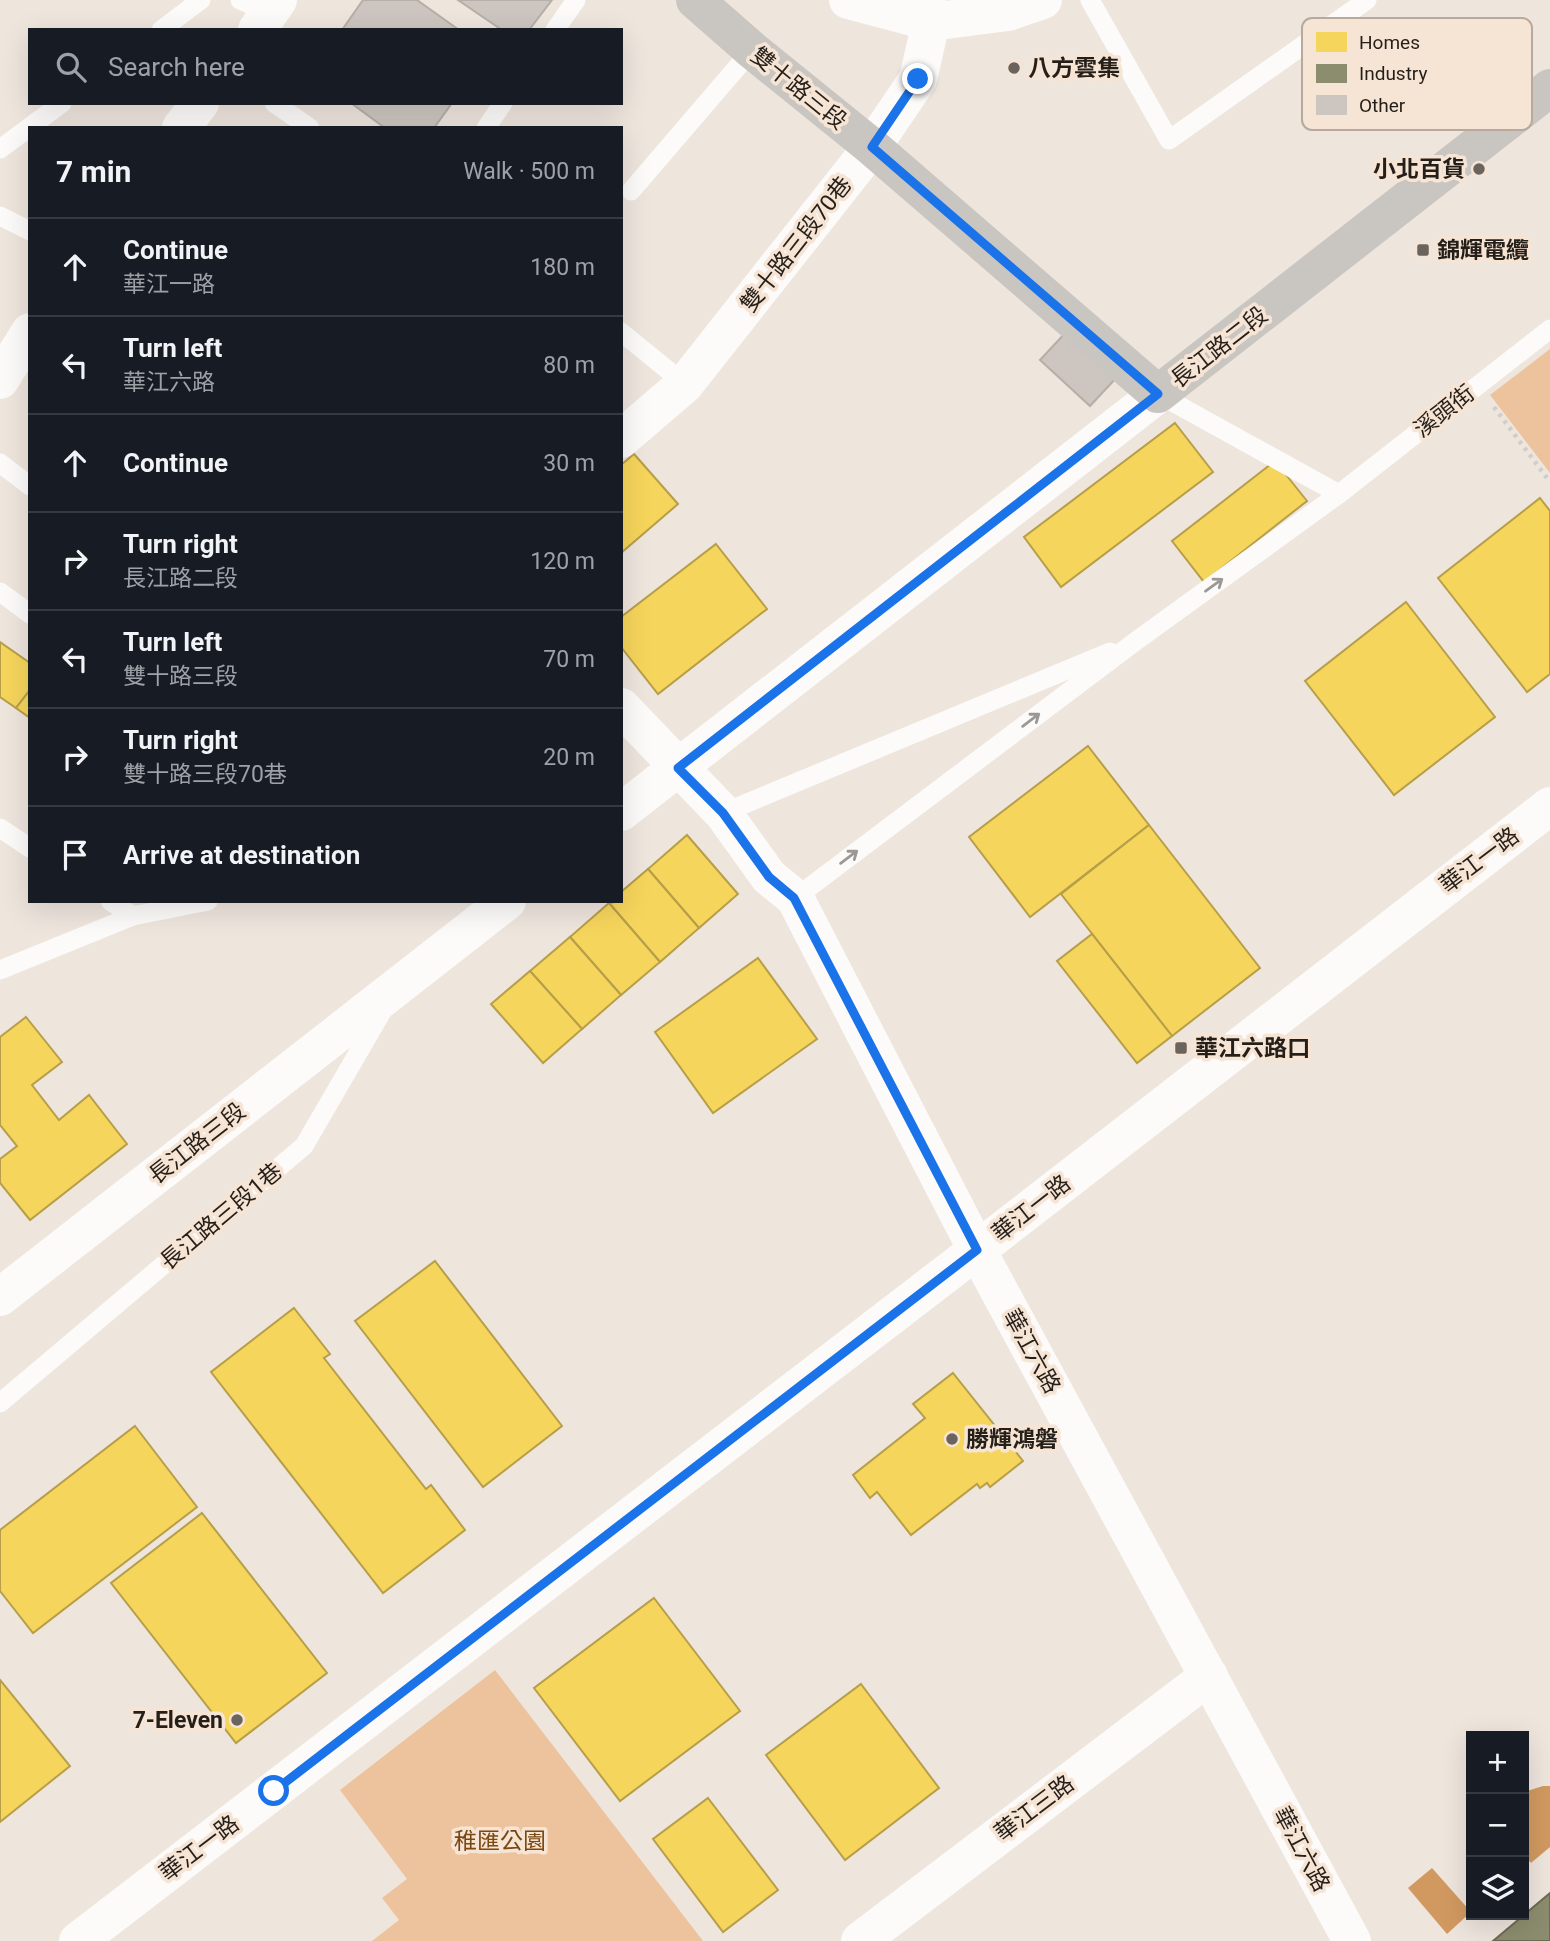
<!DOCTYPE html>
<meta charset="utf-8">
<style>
body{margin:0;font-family:Roboto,"Noto Sans TC",sans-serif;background:#20242c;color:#f1f3f6}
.controls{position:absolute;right:21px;bottom:21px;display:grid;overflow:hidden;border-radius:0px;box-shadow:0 7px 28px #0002}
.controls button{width:63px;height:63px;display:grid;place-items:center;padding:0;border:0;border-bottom:2px solid #363941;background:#171b24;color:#f1f3f6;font:35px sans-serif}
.stop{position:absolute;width:21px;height:21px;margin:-16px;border:5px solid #1a73e8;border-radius:50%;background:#fff}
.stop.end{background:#1a73e8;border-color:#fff;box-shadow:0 2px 7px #0008}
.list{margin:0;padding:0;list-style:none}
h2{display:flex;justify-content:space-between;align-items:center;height:91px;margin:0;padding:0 28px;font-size:30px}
h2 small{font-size:23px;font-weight:400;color:#9ea1a6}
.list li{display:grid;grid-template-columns:46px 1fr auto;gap:21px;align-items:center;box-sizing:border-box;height:98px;padding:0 28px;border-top:2px solid #363941}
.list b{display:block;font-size:26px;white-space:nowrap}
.list p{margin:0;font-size:23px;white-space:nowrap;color:#9ea1a6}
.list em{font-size:23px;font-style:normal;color:#9ea1a6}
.icon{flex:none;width:38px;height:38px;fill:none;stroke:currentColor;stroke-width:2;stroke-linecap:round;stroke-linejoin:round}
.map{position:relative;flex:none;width:1550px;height:1941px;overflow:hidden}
.search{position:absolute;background:#171b24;box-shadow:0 7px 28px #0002;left:28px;top:28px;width:595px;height:77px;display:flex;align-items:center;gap:18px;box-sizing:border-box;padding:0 24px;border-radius:0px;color:#9ea1a6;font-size:26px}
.panel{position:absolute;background:#171b24;box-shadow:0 7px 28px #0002;left:28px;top:126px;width:595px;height:777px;border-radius:0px}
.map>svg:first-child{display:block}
.green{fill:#edc39e}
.water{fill:#d19960}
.homes{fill:#f6d55c;stroke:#b79e48;stroke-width:2}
.industry{fill:#8c8c6e;stroke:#6d6b54;stroke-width:2}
.building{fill:#cdc5bf;stroke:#b5afa8;stroke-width:2}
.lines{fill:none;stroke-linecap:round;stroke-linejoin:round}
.path{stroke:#d0cdcb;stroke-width:4.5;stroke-dasharray:3.5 5;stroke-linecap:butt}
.lane{stroke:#fcfbfa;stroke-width:19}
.street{stroke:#fcfbfa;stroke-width:38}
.secondary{stroke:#c9c6c2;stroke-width:38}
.oneway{stroke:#9b9895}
.route{stroke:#1a73e8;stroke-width:9}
.poi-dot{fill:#6b645e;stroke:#f6e4d5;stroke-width:2.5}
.labels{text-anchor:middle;stroke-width:7;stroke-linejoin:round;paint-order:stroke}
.poi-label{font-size:23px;font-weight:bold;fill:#251f19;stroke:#f6e4d5;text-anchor:start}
.street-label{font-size:23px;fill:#251f19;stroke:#f6e4d5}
.park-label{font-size:23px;fill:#7b4811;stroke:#f6e4d5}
.key{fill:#f6e4d5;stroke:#b7a99d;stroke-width:2}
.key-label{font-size:19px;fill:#251f19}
</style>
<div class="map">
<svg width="1550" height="1941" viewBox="0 0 1550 1941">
<rect width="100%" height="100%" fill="#eee5dd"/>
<g class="green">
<polygon points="1550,349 1550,473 1490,395"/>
<polygon points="495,1670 703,1941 372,1941 399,1920 382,1898 407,1879 340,1790"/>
</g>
<g class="water">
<polygon points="1543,1786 1550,1786 1550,1847 1531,1863 1527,1859 1524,1862 1524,1792"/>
<polygon points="1432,1868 1471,1912 1447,1934 1408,1888"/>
</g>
<g class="homes">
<polygon points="1175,423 1213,472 1061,587 1024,537"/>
<polygon points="634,454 678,504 621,553 621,465"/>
<polygon points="1275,461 1307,501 1204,582 1172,541"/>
<polygon points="1540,498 1550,511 1550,674 1527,692 1438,578"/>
<polygon points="716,544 767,609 658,694 621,647 621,617"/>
<polygon points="1406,602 1495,717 1394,795 1305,681"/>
<polygon points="0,642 30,663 30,690 16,708 0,697"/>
<polygon points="30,690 30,718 16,708"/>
<polygon points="1088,746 1149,825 1030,917 969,837"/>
<polygon points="1149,825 1260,968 1172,1036 1061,894"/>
<polygon points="687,835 738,894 699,928 648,869"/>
<polygon points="648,869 699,928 660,962 609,903 621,901 621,892"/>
<polygon points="609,903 660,962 621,995 570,937"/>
<polygon points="1092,934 1172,1036 1137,1063 1057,961"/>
<polygon points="570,937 621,995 582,1029 530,971"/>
<polygon points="758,958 817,1039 713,1113 655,1032"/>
<polygon points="530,971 582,1029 543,1063 491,1004"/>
<polygon points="26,1017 62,1062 32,1085 59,1120 89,1095 127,1144 30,1220 0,1183 0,1159 17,1146 0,1125 0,1037"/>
<polygon points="435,1261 562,1426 483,1487 355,1321"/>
<polygon points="294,1308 330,1354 324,1358 426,1489 431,1485 465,1530 383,1593 211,1372"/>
<polygon points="953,1373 1023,1461 990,1487 987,1483 980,1488 977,1484 911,1535 877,1492 870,1498 853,1475 925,1418 913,1404"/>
<polygon points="135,1426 197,1507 33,1633 0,1591 0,1530"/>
<polygon points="202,1513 327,1673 236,1743 111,1583"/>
<polygon points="654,1598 740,1711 620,1801 534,1688"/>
<polygon points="0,1680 70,1766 0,1822"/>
<polygon points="861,1684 939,1788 845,1860 766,1755"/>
<polygon points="708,1798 778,1890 723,1932 653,1839"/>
</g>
<polygon class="industry" points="1550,1893 1550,1941 1493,1941"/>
<g class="building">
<polygon points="363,0 417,0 459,30 342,30"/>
<polygon points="458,0 552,0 529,30 502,30"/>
<polygon points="351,103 452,103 434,128 385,128"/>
<polygon points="1068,330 1118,376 1090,406 1040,360"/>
</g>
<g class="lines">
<polyline class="path" points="1494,407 1550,482"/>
<g class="lane">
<polyline points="240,0 270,13"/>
<polyline points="1090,0 1169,140 1367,0"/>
<polyline points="161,30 201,0"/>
<polyline points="555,30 576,0"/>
<polyline points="274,103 310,128"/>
<polyline points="486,128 503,103"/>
<polyline points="0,149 62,103"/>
<polyline points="631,191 752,50"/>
<polyline points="0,216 30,231"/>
<polyline points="621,332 685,384"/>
<polyline points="1158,394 1339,494"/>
<polyline points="0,463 30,486"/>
<polyline points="0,592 30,614"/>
<polyline points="723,813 1110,652"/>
<polyline points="0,828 30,848"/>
<polyline points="795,898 1136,641 1339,494 1550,329"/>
<polyline points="110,901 133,916"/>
<polyline points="0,970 133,916 208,901"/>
<polyline points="0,1403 304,1146 383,1010"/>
</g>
<g class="street">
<polyline points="848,0 931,22 1008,12 1043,0"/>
<polyline points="257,30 278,0"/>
<polyline points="181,128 200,103"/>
<polyline points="0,380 30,332"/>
<polyline points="621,439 685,384 872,147 918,79 931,22 927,0"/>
<polyline points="621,707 723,813 769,877 795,898 977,1250 1352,1941"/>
<polyline points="621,812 1158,394"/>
<polyline points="0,1297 507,901"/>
<polyline points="78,1941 977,1250 1550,806"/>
<polyline points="860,1941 1209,1676"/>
</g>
<polyline class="secondary" points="695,0 752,50 872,147 1158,394 1550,88"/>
</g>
<defs><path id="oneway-shaft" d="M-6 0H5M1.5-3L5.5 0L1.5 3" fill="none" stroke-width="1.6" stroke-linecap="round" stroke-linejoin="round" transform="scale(1.75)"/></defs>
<g class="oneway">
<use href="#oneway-shaft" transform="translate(1214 585) rotate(-36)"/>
<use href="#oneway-shaft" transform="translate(1031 720) rotate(-37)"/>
<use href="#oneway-shaft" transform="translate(849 857) rotate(-37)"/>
</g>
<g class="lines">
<polyline class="route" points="274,1791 977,1250 794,898 769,877 723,813 678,768 1158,394 872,147 918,79"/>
</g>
<g class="poi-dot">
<circle cx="1014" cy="68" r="7"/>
<circle cx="1479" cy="169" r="7"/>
<rect x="1416" y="243" width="14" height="14" rx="3.5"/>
<rect x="1174" y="1041" width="14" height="14" rx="3.5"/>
<circle cx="952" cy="1439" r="7"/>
<circle cx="237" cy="1720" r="7"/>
</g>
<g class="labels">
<g class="poi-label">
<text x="1028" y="76">八方雲集</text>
<text x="1465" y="177" text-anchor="end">小北百貨</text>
<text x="1437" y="258">錦輝電纜</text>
<text x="1195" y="1056">華江六路口</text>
<text x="966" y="1447">勝輝鴻磐</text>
<text x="223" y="1728" text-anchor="end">7-Eleven</text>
</g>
<g class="street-label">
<text transform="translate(799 88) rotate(39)" y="8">雙十路三段</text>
<text transform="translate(796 244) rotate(-52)" y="8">雙十路三段70巷</text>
<text transform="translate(1219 347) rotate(-38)" y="8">長江路二段</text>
<text transform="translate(1444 411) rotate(-38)" y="8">溪頭街</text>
<text transform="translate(1479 860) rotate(-37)" y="8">華江一路</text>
<text transform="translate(197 1143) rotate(-38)" y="8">長江路三段</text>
<text transform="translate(1031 1208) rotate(-38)" y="8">華江一路</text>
<text transform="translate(221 1216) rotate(-40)" y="8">長江路三段1巷</text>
<text transform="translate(1032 1351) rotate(61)" y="8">華江六路</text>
<text transform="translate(1034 1808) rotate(-37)" y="8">華江三路</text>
<text transform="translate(199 1848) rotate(-37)" y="8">華江一路</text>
<text transform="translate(1302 1849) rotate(62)" y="8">華江六路</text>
</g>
<g class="park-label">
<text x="500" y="1849">稚匯公園</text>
</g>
</g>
<rect x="1302" y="18" width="230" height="112" rx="10" class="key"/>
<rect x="1316" y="32" width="31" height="20" fill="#f6d55c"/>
<rect x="1316" y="64" width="31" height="19" fill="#8c8c6e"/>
<rect x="1316" y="95" width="31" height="20" fill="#cdc5bf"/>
<g class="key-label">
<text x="1359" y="49">Homes</text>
<text x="1359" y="80">Industry</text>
<text x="1359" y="112">Other</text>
</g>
</svg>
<div class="controls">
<button>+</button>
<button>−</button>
<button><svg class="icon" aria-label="layers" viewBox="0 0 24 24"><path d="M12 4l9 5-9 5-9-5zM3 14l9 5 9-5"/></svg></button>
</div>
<div class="stop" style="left:274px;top:1791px"></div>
<div class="stop end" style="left:918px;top:79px"></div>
<div class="search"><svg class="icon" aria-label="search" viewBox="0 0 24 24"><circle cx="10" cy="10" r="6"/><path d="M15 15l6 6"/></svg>Search here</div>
<section class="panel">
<h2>7 min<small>Walk · 500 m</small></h2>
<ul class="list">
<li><svg class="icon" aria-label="ahead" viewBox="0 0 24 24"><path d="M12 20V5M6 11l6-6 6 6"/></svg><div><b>Continue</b><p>華江一路</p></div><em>180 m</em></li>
<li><svg class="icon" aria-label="left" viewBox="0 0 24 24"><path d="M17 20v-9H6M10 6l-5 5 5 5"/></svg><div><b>Turn left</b><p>華江六路</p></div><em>80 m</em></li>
<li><svg class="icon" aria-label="ahead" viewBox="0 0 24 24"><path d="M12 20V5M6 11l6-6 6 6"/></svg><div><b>Continue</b></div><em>30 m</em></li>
<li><svg class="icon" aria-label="right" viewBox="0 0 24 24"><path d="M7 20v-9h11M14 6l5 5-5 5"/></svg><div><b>Turn right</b><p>長江路二段</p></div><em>120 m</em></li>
<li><svg class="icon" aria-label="left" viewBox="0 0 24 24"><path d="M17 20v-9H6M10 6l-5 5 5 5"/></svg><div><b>Turn left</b><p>雙十路三段</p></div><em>70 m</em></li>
<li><svg class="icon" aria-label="right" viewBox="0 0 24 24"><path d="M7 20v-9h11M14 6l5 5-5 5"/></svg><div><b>Turn right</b><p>雙十路三段70巷</p></div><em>20 m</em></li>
<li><svg class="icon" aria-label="arrive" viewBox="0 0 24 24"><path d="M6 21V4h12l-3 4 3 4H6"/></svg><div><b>Arrive at destination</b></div></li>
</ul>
</section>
</div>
